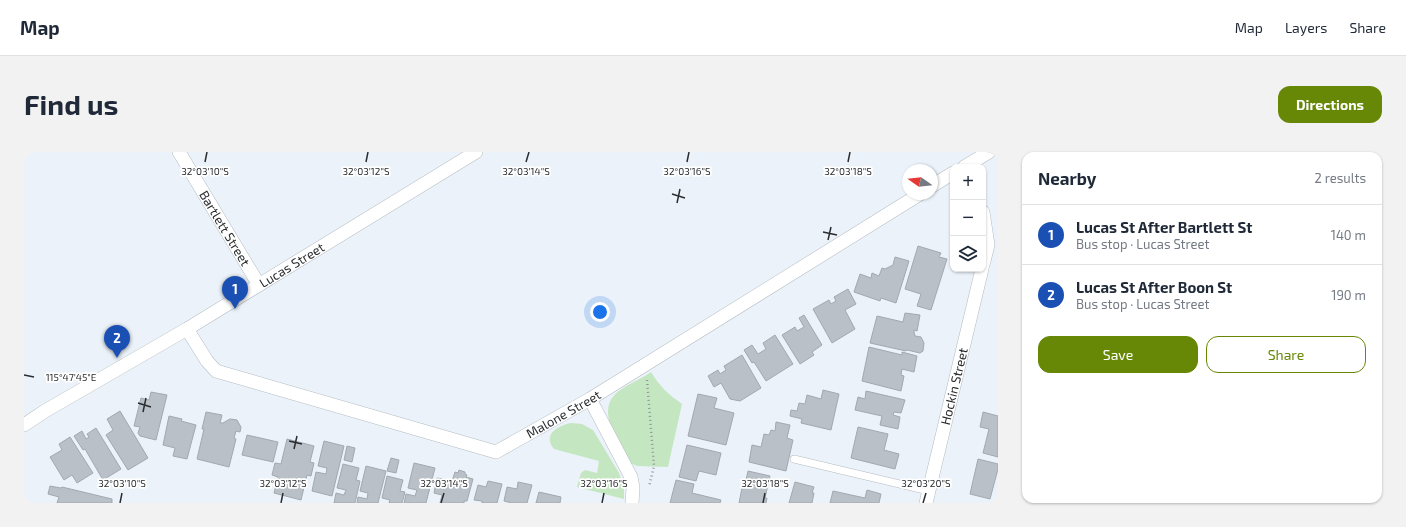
<!DOCTYPE html>
<meta charset="utf-8">
<style>
body{margin:0;font-family:"Exo 2",sans-serif;background:#f2f2f3;color:#1f2937}
.controls{position:absolute;right:12px;top:12px;display:grid;overflow:hidden;border-radius:8px;box-shadow:0 1px 3px #0004}
.controls button{width:36px;height:36px;display:grid;place-items:center;padding:0;border:0;border-bottom:1px solid #e0e1e3;background:#fff;color:#1f2937;font:20px sans-serif}
.compass{position:absolute;left:878px;top:12px;width:36px;height:36px;border-radius:50%;background:#fff;box-shadow:0 1px 3px #0004;rotate:284deg}
.you{position:absolute;left:576px;top:160px;width:14px;height:14px;margin:-10px;border:3px solid #fff;border-radius:50%;background:#1a73e8;box-shadow:0 0 0 6px #1a73e833}
.badge{display:grid;place-items:center;width:26px;height:26px;border-radius:50%;background:#678806;color:#fff;font-size:13px;font-weight:700}
.pin{position:absolute;translate:-50% -33px;filter:drop-shadow(0 1px 2px #0008)}
.pin::after{content:'';position:absolute;top:21px;width:14px;height:12px;background:inherit;clip-path:polygon(0 0,100% 0,50% 100%)}
.list{margin:0;padding:0;list-style:none}
h2{display:flex;justify-content:space-between;align-items:center;height:52px;margin:0;padding:0 16px;font-size:17px}
h2 small{font-size:13px;font-weight:400;color:#747a83}
.list li{display:grid;grid-template-columns:26px 1fr auto;gap:12px;align-items:center;box-sizing:border-box;height:60px;padding:0 16px;border-top:1px solid #e0e1e3}
.list b{display:block;font-size:15px;white-space:nowrap}
.list p{margin:0;font-size:13px;white-space:nowrap;color:#747a83}
.list em{font-size:13px;font-style:normal;color:#747a83}
.actions{display:flex;gap:8px;padding:12px 16px}
.actions a{flex:1;padding:9px 0;border:1px solid #678806;border-radius:12px;text-align:center;font-size:14px;color:#678806}
.actions .main{background:#678806;color:#fff}
.icon{flex:none;width:22px;height:22px;fill:none;stroke:currentColor;stroke-width:2;stroke-linecap:round;stroke-linejoin:round}
.map{position:relative;flex:none;width:974px;height:351px;overflow:hidden;border-radius:12px}
header{display:flex;align-items:center;gap:24px;box-sizing:border-box;height:56px;padding:0 20px;background:#fff;border-bottom:1px solid #e0e1e3}
header strong{font-size:19px}
nav{display:flex;gap:22px;margin-inline-start:auto;font-size:14px}
.intro{display:flex;align-items:center;justify-content:space-between;box-sizing:border-box;height:96px;padding:0 24px}
h1{margin:0;font-size:28px}
.button{padding:10px 18px;border-radius:12px;background:#678806;color:#fff;font-size:14px;font-weight:700}
main{display:flex;gap:24px;padding:0 24px}
aside{flex:1;background:#fff;border-radius:12px;box-shadow:0 1px 3px #0004}
.map>svg:first-child{display:block}
.green{fill:#c4e7c1}
.building{fill:#bac0c7;stroke:#a2a8af}
.lines{fill:none;stroke-linecap:round;stroke-linejoin:round}
.lane-casing{stroke:#b5bcc2;stroke-width:8}
.street-casing{stroke:#b5bcc2;stroke-width:14}
.path{stroke:#92969b;stroke-width:2.5;stroke-dasharray:1 3;stroke-linecap:butt}
.lane{stroke:#fff;stroke-width:7}
.street{stroke:#fff;stroke-width:13}
.ticks{fill:none;stroke:#2a2c2f;stroke-width:1.5}
.labels{text-anchor:middle;stroke-width:3.5;stroke-linejoin:round;paint-order:stroke}
.street-label{font-size:13px;fill:#2a2c2f;stroke:#fff}
.ticks-label{font-size:10px;text-anchor:middle;fill:#2a2c2f;stroke:#fff;stroke-width:3.5;stroke-linejoin:round;paint-order:stroke}
</style>
<header>
<strong>Map</strong>
<nav><a>Map</a><a>Layers</a><a>Share</a></nav>
</header>
<div class="intro"><h1>Find us</h1><a class="button">Directions</a></div>
<main>
<div class="map">
<svg width="974" height="351" viewBox="0 0 974 351">
<rect width="100%" height="100%" fill="#ebf2f9"/>
<g class="green">
<path d="M627,220C636,235 644,242 658,252L644,315L613,314L607,311C596,292 569,258 595,239C604,232 617,227 627,220Z"/>
<path d="M547,271L558,272L569,278L595,321L600,336V347L553,335L557,321L561,318L573,321L575,309L530,297C518,282 534,274 547,271Z"/>
</g>
<g class="building">
<polygon points="894,94 917,101 915,105 923,107 907,158 893,154 897,142 881,137"/>
<polygon points="871,105 885,109 872,151 857,146 856,149 830,140 836,122 847,126 848,121 855,124 858,116 861,117 869,113"/>
<polygon points="824,137 832,152 821,158 831,177 808,191 789,157 805,148 807,152 812,149 810,145"/>
<polygon points="881,161 896,163 893,179 890,178 890,180 891,184 897,185 900,191 899,199 896,201 883,198 882,199 846,191 853,164 879,170"/>
<polygon points="780,163 798,193 788,200 790,203 776,212 758,183 771,175 773,179 780,175 775,166"/>
<polygon points="751,183 769,212 742,229 730,210 728,211 720,198 728,193 734,202 742,197 739,191"/>
<polygon points="845,195 878,203 878,200 893,204 890,220 878,217 877,223 880,224 877,239 838,229"/>
<polygon points="718,203 737,236 716,249 706,247 697,231 690,235 684,224 694,218 696,222 702,218 700,214"/>
<polygon points="799,238 815,242 807,278 777,271 778,267 766,264 767,258 773,259 775,251 781,252 783,243 797,247"/>
<polygon points="842,239 881,248 877,261 870,260 869,263 876,265 874,277 856,273 858,264 831,258 834,245 841,247"/>
<polygon points="127,240 143,243 132,288 116,284 114,281 116,275 110,274 117,246 125,248"/>
<polygon points="674,242 693,246 690,256 710,261 702,293 664,284"/>
<polygon points="96,259 124,306 104,318 82,283 89,278 83,267"/>
<polygon points="182,260 198,263 196,271 199,271 206,267 213,268 217,275 216,280 212,279 210,286 212,287 205,315 173,307 180,277 178,277"/>
<polygon points="959,260 974,264 974,305 959,301 965,277 956,275"/>
<polygon points="145,264 158,267 157,269 172,273 163,307 149,304 151,296 139,293"/>
<polygon points="752,270 766,273 763,286 769,288 762,319 725,310 728,293 737,295 740,282 745,283 747,278 751,279"/>
<polygon points="834,275 864,282 860,298 875,302 871,317 827,306"/>
<polygon points="72,276 97,317 79,328 61,297 59,298 50,284 58,279 62,287 65,285 63,282"/>
<polygon points="223,283 254,290 249,310 218,303"/>
<polygon points="46,285 69,321 53,331 48,323 40,328 26,305 38,298 35,292"/>
<polygon points="263,287 290,294 286,310 290,311 287,324 283,323 277,348 250,341 254,325 248,323 251,311 257,312"/>
<polygon points="300,289 320,294 308,344 288,339 292,320 302,322 303,316 294,314"/>
<polygon points="663,293 697,301 692,323 675,319 672,329 655,325"/>
<polygon points="323,294 331,296 328,310 320,308"/>
<polygon points="367,306 375,308 372,321 363,319"/>
<polygon points="954,307 974,312 974,317 966,347 946,342"/>
<polygon points="390,311 411,316 402,351 380,351 382,342 391,344 393,338 384,336"/>
<polygon points="319,312 335,316 332,328 336,329 331,351 310,351 312,341 320,343 322,338 313,336"/>
<polygon points="342,314 362,319 354,351 333,351 334,345 343,347 344,341 336,339"/>
<polygon points="435,318 441,320 441,322 443,323 442,325 449,327 443,349 440,349 440,351 416,351 418,343 410,341 413,326 425,328 424,334 426,335 431,320 434,321"/>
<polygon points="724,319 746,324 741,346 743,346 742,351 715,351 718,336 720,337"/>
<polygon points="363,324 379,328 376,339 381,340 378,351 365,351 366,348 358,346"/>
<polygon points="652,328 670,332 668,341 697,348 696,351 646,351"/>
<polygon points="464,329 478,332 473,351 458,351 458,349 450,348 454,333 462,335"/>
<polygon points="494,330 508,333 503,351 488,351 480,349 483,335 493,337"/>
<polygon points="771,330 790,335 788,341 790,341 788,351 765,351"/>
<polygon points="26,334 37,336 38,335 88,347 88,351 33,351 35,345 24,342"/>
<polygon points="843,338 857,342 855,351 806,351 809,339 841,346"/>
<polygon points="515,340 537,345 536,351 512,351"/>
</g>
<g class="lines">
<g class="lane-casing">
<polyline id="lane" points="770,307 905,339"/>
</g>
<g class="street-casing">
<g id="street">
<path id="s1" d="M155,0L235,133"/>
<polyline points="940,15 965,0"/>
<polyline points="908,34 929,21"/>
<polyline points="959,60 964,93 959,113"/>
<path id="s2" d="M163,177L183,209L192,219L472,300L566,247L896,42"/>
<polyline points="566,247 607,325 609,336 608,351"/>
<path id="s3" d="M0,273L21,259L163,177L452,0"/>
<path id="s4" d="M902,351L958,117"/>
</g>
</g>
<polyline class="path" points="623,228 630,314 625,335"/>
<use href="#lane" class="lane"/>
<use href="#street" class="street"/>
</g>
<path class="ticks" d="M181,10L183,0M342,10L344,0M502,10L505,0M663,10L665,0M824,10L826,0M648,42L661,46M653,51L656,37M799,80L813,83M804,88L807,75M0,223L10,225M114,251L127,255M119,260L122,246M265,289L278,292M270,297L273,284M96,351L98,341M257,351L259,341M417,351L420,341M578,351L580,341M739,351L741,341M899,351L902,341"/>
<g class="labels">
<g class="street-label">
<text dy="5" stroke="none"><textPath href="#s1" startOffset="89">Bartlett Street</textPath></text>
<text dy="5" stroke="none"><textPath href="#s3" startOffset="312">Lucas Street</textPath></text>
<text dy="5" stroke="none"><textPath href="#s4" startOffset="120">Hockin Street</textPath></text>
<text dy="5" stroke="none"><textPath href="#s2" startOffset="420">Malone Street</textPath></text>
</g>
</g>
<g class="ticks-label">
<text x="181" y="23">32°03'10"S</text>
<text x="342" y="23">32°03'12"S</text>
<text x="502" y="23">32°03'14"S</text>
<text x="663" y="23">32°03'16"S</text>
<text x="824" y="23">32°03'18"S</text>
<text x="47" y="229">115°47'45"E</text>
<text x="98" y="335">32°03'10"S</text>
<text x="259" y="335">32°03'12"S</text>
<text x="420" y="335">32°03'14"S</text>
<text x="580" y="335">32°03'16"S</text>
<text x="741" y="335">32°03'18"S</text>
<text x="902" y="335">32°03'20"S</text>
</g>
</svg>
<div class="controls">
<button>+</button>
<button>−</button>
<button><svg class="icon" aria-label="layers" viewBox="0 0 24 24"><path d="M12 4l9 5-9 5-9-5zM3 14l9 5 9-5"/></svg></button>
</div>
<svg class="compass" viewBox="-18 -18 36 36"><path d="M0-13l5 13h-10z" fill="#e53935"/><path d="M0 13l5-13h-10z" fill="#747a83"/></svg>
<div class="you"></div>
<div class="pin badge" style="left:211px;top:157px;background:#1a4fb4">1</div>
<div class="pin badge" style="left:93px;top:206px;background:#1a4fb4">2</div>
</div>
<aside>
<h2>Nearby<small>2 results</small></h2>
<ul class="list">
<li><span class="badge" style="background:#1a4fb4">1</span><div><b>Lucas St After Bartlett St</b><p>Bus stop · Lucas Street</p></div><em>140 m</em></li>
<li><span class="badge" style="background:#1a4fb4">2</span><div><b>Lucas St After Boon St</b><p>Bus stop · Lucas Street</p></div><em>190 m</em></li>
</ul>
<div class="actions"><a class="main">Save</a><a>Share</a></div>
</aside>
</main>
